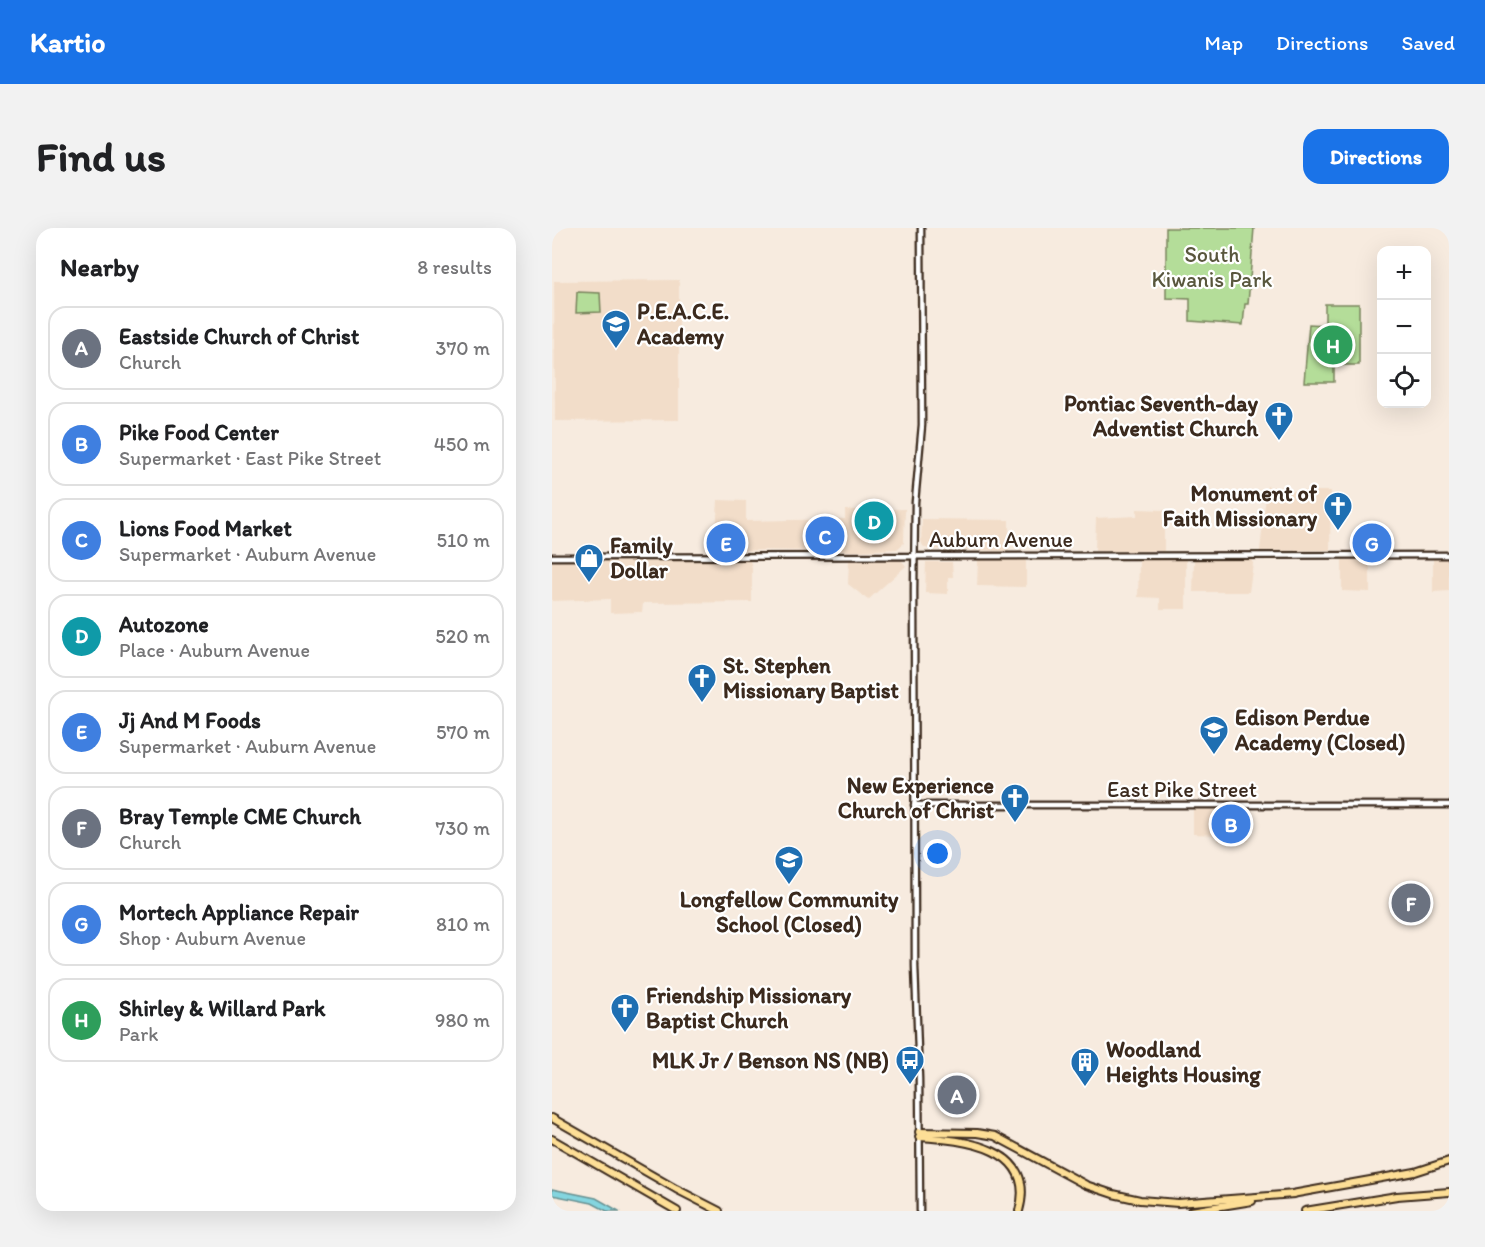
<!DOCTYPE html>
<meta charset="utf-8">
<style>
body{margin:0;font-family:Itim,sans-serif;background:#f2f2f2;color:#202124}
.controls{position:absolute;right:18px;top:18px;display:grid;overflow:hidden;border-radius:12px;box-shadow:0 6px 24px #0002}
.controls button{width:54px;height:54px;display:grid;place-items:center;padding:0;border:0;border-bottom:2px solid #e0e0e0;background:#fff;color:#202124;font:30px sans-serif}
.you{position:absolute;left:386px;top:626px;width:21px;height:21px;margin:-15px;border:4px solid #fff;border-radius:50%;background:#1a73e8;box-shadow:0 0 0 9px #1a73e833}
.badge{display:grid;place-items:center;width:39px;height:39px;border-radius:50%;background:#1a73e8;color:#fff;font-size:20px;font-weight:700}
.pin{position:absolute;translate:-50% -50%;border:3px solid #fff;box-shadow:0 2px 6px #0006}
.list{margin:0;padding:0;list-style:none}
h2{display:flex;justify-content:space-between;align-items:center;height:78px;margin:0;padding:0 24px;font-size:26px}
h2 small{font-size:20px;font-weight:400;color:#757577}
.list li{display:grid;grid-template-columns:39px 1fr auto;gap:18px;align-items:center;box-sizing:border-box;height:84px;margin:0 12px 12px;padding:0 12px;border:2px solid #e0e0e0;border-radius:18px}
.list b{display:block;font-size:22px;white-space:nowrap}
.list p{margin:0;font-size:20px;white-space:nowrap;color:#757577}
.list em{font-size:20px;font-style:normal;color:#757577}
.icon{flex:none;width:33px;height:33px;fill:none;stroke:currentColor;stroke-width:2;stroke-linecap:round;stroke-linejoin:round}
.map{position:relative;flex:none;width:897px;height:983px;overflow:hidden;border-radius:18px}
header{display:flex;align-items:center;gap:36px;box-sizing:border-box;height:84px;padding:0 30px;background:#1a73e8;color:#fff}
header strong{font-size:28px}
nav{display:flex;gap:33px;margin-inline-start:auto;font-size:21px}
.intro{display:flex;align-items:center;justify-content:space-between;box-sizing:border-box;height:144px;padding:0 36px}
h1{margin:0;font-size:42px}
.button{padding:15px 27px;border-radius:18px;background:#1a73e8;color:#fff;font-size:21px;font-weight:700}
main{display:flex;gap:36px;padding:0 36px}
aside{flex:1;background:#fff;border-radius:18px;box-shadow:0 6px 24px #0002}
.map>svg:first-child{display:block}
.built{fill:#f2ddc9}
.green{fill:#b4dd99;stroke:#78845c;stroke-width:1.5}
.water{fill:#84d5df;stroke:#679192;stroke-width:1.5}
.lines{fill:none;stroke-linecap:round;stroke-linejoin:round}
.tertiary-casing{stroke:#3b2a1e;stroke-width:9}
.secondary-casing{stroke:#3b2a1e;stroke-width:9}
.motorway-casing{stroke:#3b2a1e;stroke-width:10}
.tertiary{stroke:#fff;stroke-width:4.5}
.secondary{stroke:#fff;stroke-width:4.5}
.motorway{stroke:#fdde96;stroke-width:6}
.labels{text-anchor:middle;stroke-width:4.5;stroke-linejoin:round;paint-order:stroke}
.park-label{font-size:22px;fill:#59573d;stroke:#fff}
.poi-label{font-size:22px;font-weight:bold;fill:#3b2a1e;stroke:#fff;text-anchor:start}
.street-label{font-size:22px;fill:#3b2a1e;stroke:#fff}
</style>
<header>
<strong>Kartio</strong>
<nav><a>Map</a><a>Directions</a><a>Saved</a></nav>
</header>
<div class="intro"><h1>Find us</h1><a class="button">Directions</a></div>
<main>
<aside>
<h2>Nearby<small>8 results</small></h2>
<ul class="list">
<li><span class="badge" style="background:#6b7280">A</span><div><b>Eastside Church of Christ</b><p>Church</p></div><em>370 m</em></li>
<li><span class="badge" style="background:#3f7fe0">B</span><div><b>Pike Food Center</b><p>Supermarket · East Pike Street</p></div><em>450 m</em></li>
<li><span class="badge" style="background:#3f7fe0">C</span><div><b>Lions Food Market</b><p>Supermarket · Auburn Avenue</p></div><em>510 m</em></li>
<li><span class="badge" style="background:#0f9aa8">D</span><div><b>Autozone</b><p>Place · Auburn Avenue</p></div><em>520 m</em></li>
<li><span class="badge" style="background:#3f7fe0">E</span><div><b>Jj And M Foods</b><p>Supermarket · Auburn Avenue</p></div><em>570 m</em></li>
<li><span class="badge" style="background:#6b7280">F</span><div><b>Bray Temple CME Church</b><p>Church</p></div><em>730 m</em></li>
<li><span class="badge" style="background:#3f7fe0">G</span><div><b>Mortech Appliance Repair</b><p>Shop · Auburn Avenue</p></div><em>810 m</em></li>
<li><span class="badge" style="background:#2e9e5b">H</span><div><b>Shirley &amp; Willard Park</b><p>Park</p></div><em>980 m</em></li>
</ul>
</aside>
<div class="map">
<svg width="897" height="983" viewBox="0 0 897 983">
<rect width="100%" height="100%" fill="#f7ebdf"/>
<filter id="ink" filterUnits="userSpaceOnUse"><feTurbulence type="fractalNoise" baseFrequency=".0167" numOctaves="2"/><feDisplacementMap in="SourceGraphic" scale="12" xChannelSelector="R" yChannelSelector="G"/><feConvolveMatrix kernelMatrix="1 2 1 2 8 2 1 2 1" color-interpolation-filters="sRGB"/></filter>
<g filter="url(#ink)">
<g class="built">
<polygon points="127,52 127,192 3,193 2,53"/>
<polygon points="715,258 742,263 779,263 778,322 708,323"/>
<polygon points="166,272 194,273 194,293 293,291 293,282 353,281 352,315 345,321 305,323 163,322"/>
<polygon points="585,281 612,282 612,323 543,323 544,290 585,288"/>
<polygon points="370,291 457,292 457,323 376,321 371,318 369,313"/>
<polygon points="881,331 897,331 897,363 881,364"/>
<polygon points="297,332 349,332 354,338 316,372 296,356"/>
<polygon points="426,332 474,332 474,359 425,358"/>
<polygon points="587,332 634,332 634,381 608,381 608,370 586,369"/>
<polygon points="642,332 699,332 701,335 697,364 641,364"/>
<polygon points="790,332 818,332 818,364 790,363"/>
<polygon points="0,333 198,333 200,339 200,374 91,375 90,384 58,385 58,371 0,373"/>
<polygon points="374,334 400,334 401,349 396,349 396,366 373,365"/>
<polygon points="697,580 697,613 666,613 666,607 641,606 641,581"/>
</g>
<g class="green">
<polygon points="614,0 702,0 696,76 693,76 691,97 638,93 638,71 614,70"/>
<polygon points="25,64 48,65 49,84 24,85"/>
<polygon points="773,76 807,76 807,137 782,137 782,154 752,154 757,96 773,97"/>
</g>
<polygon class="water" points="0,961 44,970 67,983 55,983 40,975 0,967"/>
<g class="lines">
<g class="tertiary-casing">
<polyline id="tertiary" points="362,577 897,577"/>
</g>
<g class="secondary-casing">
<g id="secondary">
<polyline points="0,329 897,327"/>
<polyline points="368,983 367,851 363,738 362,362 363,274 370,197 369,0"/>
</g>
</g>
<g class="motorway-casing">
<g id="motorway">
<polyline points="0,890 124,961 167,983"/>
<polyline points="367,904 425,905 443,908 534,957 561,966 588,972 626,975 742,966"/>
<path d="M367,909C412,912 485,919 467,983"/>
<polyline points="0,911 125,983"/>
<polyline points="740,966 863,944 897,933"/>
<polyline points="639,983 700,973"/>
<polyline points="753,983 845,968 897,964"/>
</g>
</g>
<use href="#tertiary" class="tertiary"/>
<use href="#secondary" class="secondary"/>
<use href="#motorway" class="motorway"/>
</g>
</g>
<defs>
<g id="school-pin" transform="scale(1.5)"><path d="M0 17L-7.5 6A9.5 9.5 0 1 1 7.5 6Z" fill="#1f6fb2" stroke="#fff"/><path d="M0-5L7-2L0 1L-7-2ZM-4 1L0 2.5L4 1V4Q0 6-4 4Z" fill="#fff"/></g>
<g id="church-pin" transform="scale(1.5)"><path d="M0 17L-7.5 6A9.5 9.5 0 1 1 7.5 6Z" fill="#1f6fb2" stroke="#fff"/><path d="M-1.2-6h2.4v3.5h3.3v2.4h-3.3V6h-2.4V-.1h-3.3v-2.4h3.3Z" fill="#fff"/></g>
<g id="shop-pin" transform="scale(1.5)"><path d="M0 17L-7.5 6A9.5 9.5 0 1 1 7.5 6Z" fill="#1f6fb2" stroke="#fff"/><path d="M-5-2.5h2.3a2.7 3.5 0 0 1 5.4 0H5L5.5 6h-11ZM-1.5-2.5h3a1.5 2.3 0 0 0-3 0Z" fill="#fff"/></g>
<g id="bus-pin" transform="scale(1.5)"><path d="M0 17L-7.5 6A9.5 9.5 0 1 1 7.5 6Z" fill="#1f6fb2" stroke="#fff"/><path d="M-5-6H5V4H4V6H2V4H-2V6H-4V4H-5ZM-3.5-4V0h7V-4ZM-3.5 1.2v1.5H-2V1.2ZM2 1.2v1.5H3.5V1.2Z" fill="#fff"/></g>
<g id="building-pin" transform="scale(1.5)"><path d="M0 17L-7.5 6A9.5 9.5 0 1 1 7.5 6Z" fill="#1f6fb2" stroke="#fff"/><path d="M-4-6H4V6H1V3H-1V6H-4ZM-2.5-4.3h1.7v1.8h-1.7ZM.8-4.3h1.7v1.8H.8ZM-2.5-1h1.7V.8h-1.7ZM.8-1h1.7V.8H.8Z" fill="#fff"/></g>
</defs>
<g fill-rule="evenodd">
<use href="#school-pin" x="64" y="96"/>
<use href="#church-pin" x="727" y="188"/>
<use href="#church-pin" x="786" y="278"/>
<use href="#shop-pin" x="37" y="330"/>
<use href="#church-pin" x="150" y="450"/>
<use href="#school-pin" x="662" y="502"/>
<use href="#church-pin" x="463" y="570"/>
<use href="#school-pin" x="237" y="632"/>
<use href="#church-pin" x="73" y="780"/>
<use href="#bus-pin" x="358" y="832"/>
<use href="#building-pin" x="533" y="834"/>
</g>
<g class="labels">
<g class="park-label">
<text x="660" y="34">South<tspan x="660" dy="25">Kiwanis Park</tspan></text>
</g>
<g class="poi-label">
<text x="85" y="91">P.E.A.C.E.<tspan x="85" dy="25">Academy</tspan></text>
<text x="706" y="183" text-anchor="end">Pontiac Seventh-day<tspan x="706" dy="25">Adventist Church</tspan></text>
<text x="765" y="273" text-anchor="end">Monument of<tspan x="765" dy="25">Faith Missionary</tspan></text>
<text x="58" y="325">Family<tspan x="58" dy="25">Dollar</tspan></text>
<text x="171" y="445">St. Stephen<tspan x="171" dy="25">Missionary Baptist</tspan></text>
<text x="683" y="497">Edison Perdue<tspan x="683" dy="25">Academy (Closed)</tspan></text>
<text x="442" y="565" text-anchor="end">New Experience<tspan x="442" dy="25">Church of Christ</tspan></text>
<text x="237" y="679" text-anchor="middle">Longfellow Community<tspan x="237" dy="25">School (Closed)</tspan></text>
<text x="94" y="775">Friendship Missionary<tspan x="94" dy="25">Baptist Church</tspan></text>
<text x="554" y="829">Woodland<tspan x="554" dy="25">Heights Housing</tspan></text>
<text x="337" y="840" text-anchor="end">MLK Jr / Benson NS (NB)</text>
</g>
<g class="street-label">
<text x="449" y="319">Auburn Avenue</text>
<text x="630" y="569">East Pike Street</text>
</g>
</g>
</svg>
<div class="controls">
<button>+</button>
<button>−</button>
<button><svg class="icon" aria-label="locate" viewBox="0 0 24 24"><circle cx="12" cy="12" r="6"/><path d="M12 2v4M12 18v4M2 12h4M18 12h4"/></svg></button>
</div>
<div class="you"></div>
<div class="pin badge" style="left:405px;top:867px;background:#6b7280">A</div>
<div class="pin badge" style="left:679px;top:596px;background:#3f7fe0">B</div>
<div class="pin badge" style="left:273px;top:308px;background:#3f7fe0">C</div>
<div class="pin badge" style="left:322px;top:293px;background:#0f9aa8">D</div>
<div class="pin badge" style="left:174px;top:315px;background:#3f7fe0">E</div>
<div class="pin badge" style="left:859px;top:675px;background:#6b7280">F</div>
<div class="pin badge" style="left:820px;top:315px;background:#3f7fe0">G</div>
<div class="pin badge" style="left:781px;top:117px;background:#2e9e5b">H</div>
</div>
</main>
